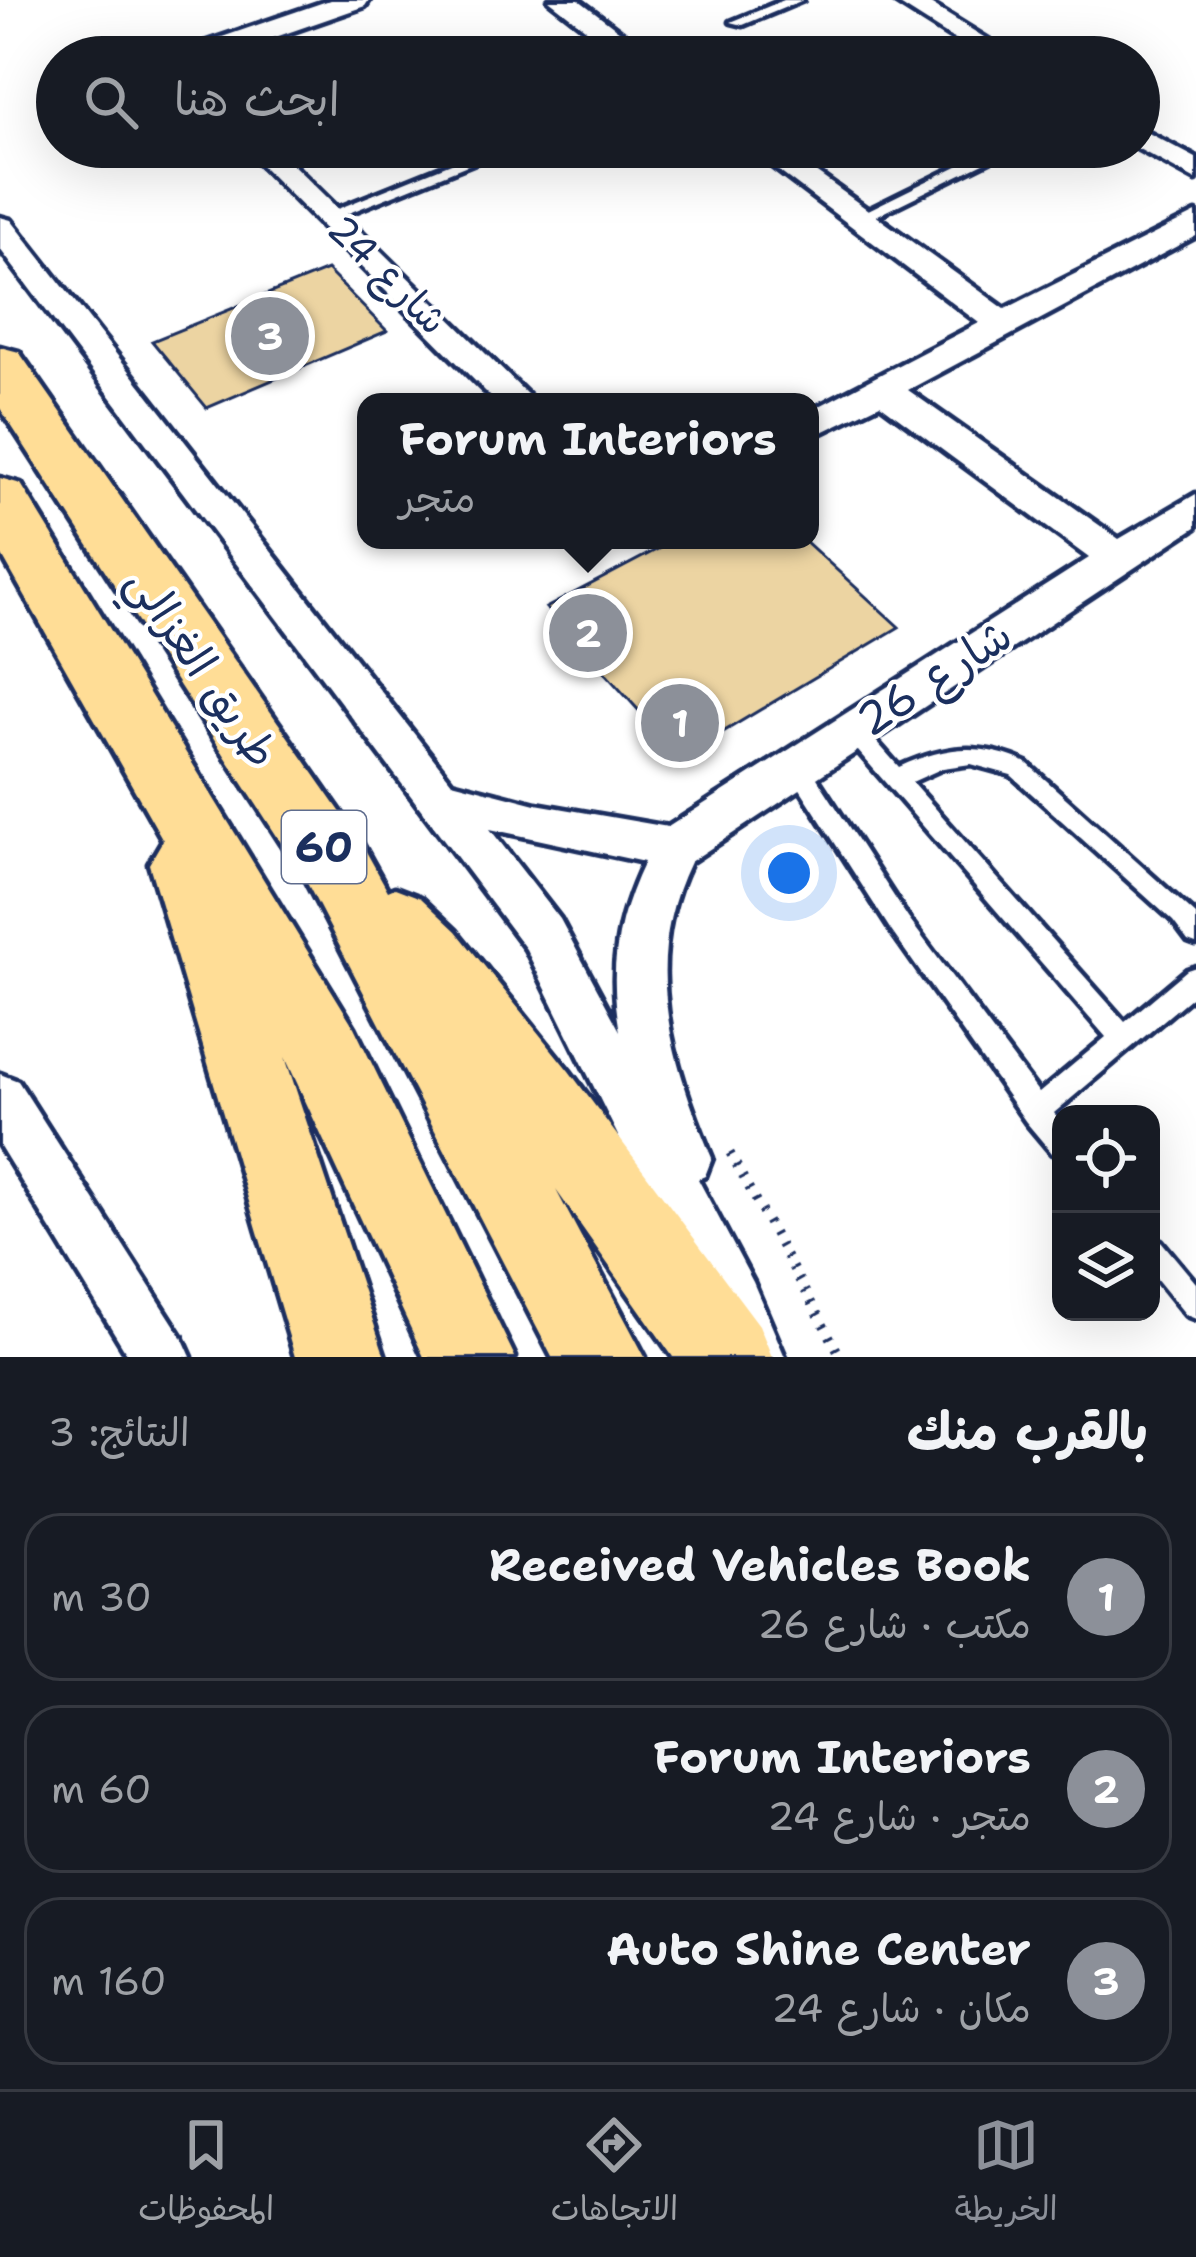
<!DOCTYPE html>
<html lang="ar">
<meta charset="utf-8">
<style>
body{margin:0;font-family:"Shantell Sans","Playpen Sans Arabic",sans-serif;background:#242831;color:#f1f3f6;direction:rtl}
.controls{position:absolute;right:36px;bottom:36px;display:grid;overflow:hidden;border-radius:24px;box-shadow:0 12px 48px #0002}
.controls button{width:108px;height:108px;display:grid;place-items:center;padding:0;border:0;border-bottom:3px solid #363941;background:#171b24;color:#f1f3f6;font:60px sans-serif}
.you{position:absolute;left:789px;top:873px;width:42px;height:42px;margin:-30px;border:9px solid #fff;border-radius:50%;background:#1a73e8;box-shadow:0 0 0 18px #1a73e833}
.badge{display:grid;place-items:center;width:78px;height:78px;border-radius:50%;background:#8c9099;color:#fff;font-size:39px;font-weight:700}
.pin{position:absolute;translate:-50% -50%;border:6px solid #fff;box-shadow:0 3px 12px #0006}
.popup{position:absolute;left:357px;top:393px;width:462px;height:156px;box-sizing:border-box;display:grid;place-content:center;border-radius:24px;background:#171b24;filter:drop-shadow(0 3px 9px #0005);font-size:39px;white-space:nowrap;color:#9ea1a6}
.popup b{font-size:45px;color:#f1f3f6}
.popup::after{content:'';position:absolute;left:50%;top:100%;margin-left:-24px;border:24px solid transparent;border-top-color:#171b24}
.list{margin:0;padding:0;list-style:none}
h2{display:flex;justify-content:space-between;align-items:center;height:156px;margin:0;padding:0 48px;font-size:51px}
h2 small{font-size:39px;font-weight:400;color:#9ea1a6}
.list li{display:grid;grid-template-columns:78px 1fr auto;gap:36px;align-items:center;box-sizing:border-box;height:168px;margin:0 24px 24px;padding:0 24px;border:3px solid #363941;border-radius:36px}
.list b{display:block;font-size:45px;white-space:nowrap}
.list p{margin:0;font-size:39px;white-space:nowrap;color:#9ea1a6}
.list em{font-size:39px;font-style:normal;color:#9ea1a6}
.icon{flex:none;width:66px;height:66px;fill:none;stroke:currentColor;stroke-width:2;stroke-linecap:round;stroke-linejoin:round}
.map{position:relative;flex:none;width:1196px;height:1357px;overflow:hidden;direction:ltr}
.search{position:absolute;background:#171b24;box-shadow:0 12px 48px #0002;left:36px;right:36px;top:36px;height:132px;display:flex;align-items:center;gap:30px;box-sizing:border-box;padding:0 42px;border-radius:66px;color:#9ea1a6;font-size:45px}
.sheet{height:732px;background:#171b24}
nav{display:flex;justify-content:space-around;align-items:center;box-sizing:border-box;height:168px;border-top:3px solid #363941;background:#171b24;font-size:33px;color:#9ea1a6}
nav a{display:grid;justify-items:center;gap:6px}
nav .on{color:#8c9099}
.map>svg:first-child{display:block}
.building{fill:#ecd4a2;stroke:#1b2f5e;stroke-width:3}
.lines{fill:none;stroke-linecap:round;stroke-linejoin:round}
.lane-casing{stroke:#1b2f5e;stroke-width:9}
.street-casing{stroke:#1b2f5e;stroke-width:9}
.highway-casing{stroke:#1b2f5e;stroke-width:9}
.path{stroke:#1b2f5e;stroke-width:9;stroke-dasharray:3 10;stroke-linecap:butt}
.lane{fill:#fff;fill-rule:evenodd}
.street{fill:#fff;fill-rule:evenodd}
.highway{fill:#ffdd96;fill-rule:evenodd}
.labels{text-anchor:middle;stroke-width:9;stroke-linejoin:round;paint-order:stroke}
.far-street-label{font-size:39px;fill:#1b2f5e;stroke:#fff}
.shield{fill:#fff;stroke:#5f6d8e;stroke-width:3}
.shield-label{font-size:42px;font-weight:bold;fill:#1b2f5e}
.street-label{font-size:45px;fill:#1b2f5e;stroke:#fff}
</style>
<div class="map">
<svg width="1196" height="1357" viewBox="0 0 1196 1357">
<rect width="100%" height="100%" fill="#fff"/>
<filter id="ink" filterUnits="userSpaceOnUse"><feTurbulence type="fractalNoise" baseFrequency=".00833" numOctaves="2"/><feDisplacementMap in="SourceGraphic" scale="24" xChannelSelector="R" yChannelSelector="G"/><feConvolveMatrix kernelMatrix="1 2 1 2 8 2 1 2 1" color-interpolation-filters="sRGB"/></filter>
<g filter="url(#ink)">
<g class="building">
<polygon points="327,270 387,331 207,408 152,341"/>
<polygon points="675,540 804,540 899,627 681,757 546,608"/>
</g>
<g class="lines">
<g class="lane-casing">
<g id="lane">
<polygon points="784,0 803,0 743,25 731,22"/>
<polygon points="491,147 512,147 334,219 322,219 320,216"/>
<polygon points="986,147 1002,147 1004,153 866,221 860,223 852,218 988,151"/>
<path d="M853,721L861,724L899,767C945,746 980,742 1027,763L1196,915V944L1188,941L1173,921L1011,775L971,764L943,768L912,782L1125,1022L1187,970L1196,967V993L1054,1113L1061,1122V1157L1052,1153L1026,1122L892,932L790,773L787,767L790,761L798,758L806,761L908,918L1039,1093L1106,1037L845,736L842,730L845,724Z"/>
<polygon points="1151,1237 1161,1241 1196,1283 1196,1319 1186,1315 1151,1272"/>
</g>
</g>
<g class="street-casing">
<g id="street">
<polygon points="330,0 369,0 365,6 218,57 177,57 181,51"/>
<polygon points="549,0 579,0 654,57 622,57"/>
<polygon points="892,0 924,0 1016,57 982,57"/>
<polygon points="1139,128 1196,158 1196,180 1135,147 1139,147"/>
<polygon points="243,147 275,147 535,402 496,402"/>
<path d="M747,147H781L1005,309L1196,213V236L908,390L1119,539L1196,494V527L690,862C641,963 671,1060 712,1158L705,1176L698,1179L753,1282L785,1357H727L526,949L0,249V217L11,220L452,782L536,804L668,827L1089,558L880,404L810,438V411L979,323ZM490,829L644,862C617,918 608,970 620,1031L560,919Z"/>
<polygon points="0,1074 18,1081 182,1337 191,1357 129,1357 0,1146"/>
</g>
</g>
<g class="highway-casing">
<g id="highway">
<polygon points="0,347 19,352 358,837 388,891 395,888 421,898 456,931 569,1071 759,1325 772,1357 673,1357 556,1190 645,1357 552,1357 306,881 0,408"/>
<polygon points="0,478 21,484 354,1027 515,1357 424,1357 285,1057 385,1357 295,1357 149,864 163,840 0,552"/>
</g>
</g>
<polyline class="path" points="730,1153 841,1357"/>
<use href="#lane" class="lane"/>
<use href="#street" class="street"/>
<use href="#highway" class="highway"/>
</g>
</g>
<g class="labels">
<g class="far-street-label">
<text transform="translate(388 274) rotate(45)" y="14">شارع 24</text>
</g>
<rect class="shield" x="282" y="811" width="84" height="72" rx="9"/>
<g class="shield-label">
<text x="324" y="862">60</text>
</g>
<g class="street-label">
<text transform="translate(203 667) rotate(56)" y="16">طريق الغزالي</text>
<text transform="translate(934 677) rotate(-33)" y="16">شارع 26</text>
</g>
</g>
</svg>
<div class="controls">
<button><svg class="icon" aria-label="locate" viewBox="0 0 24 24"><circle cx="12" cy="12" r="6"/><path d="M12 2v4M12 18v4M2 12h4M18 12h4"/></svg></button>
<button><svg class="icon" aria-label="layers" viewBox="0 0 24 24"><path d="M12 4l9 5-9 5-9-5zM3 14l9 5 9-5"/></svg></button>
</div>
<div class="you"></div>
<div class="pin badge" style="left:680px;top:723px">1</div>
<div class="pin badge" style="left:588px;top:633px">2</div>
<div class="popup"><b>Forum Interiors</b>متجر</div>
<div class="pin badge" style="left:270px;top:336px">3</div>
<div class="search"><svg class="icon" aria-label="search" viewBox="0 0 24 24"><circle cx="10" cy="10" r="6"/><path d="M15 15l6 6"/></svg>ابحث هنا</div>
</div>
<section class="sheet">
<h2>بالقرب منك<small>النتائج: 3</small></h2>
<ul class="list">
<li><span class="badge">1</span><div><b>Received Vehicles Book</b><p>مكتب · شارع 26</p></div><em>30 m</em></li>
<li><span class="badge">2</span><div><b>Forum Interiors</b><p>متجر · شارع 24</p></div><em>60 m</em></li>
<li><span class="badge">3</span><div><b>Auto Shine Center</b><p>مكان · شارع 24</p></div><em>160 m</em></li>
</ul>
</section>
<nav>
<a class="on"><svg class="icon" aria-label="map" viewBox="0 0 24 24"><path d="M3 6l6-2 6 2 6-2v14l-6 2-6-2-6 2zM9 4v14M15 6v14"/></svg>الخريطة</a>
<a><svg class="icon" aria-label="directions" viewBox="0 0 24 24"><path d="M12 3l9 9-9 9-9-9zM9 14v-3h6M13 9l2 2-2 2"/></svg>الاتجاهات</a>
<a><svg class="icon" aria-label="saved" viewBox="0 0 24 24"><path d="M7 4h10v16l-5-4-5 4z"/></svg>المحفوظات</a>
</nav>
